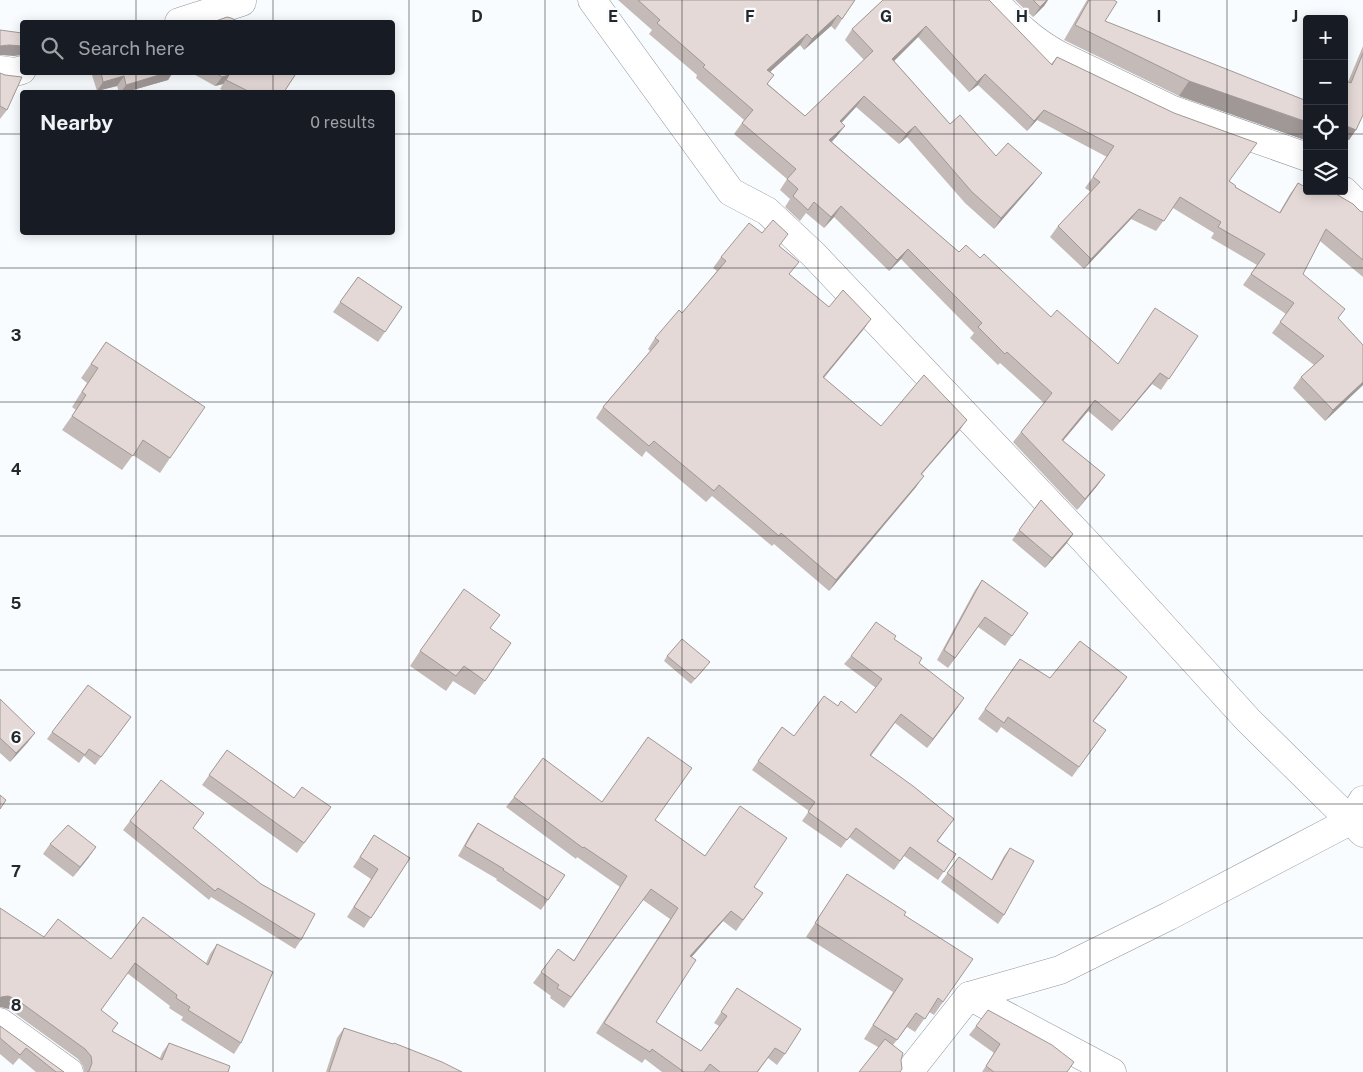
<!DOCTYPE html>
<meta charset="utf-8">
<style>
body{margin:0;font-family:"Public Sans",sans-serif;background:#20242c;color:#f1f3f6}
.controls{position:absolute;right:15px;top:15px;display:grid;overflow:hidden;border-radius:5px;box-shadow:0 2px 12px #0003}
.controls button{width:45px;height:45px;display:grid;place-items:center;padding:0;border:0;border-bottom:1px solid #363941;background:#171b24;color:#f1f3f6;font:25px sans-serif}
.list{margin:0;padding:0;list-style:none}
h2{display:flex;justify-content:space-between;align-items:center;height:65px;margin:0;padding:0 20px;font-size:21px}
h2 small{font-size:16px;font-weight:400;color:#9ea1a6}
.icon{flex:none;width:28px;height:28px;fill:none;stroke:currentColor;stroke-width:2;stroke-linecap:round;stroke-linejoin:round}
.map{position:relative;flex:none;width:1363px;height:1072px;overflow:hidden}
.search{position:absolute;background:#171b24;box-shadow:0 2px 12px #0003;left:20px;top:20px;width:375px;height:55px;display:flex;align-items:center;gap:12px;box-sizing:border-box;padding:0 18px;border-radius:5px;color:#9ea1a6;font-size:19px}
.panel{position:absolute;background:#171b24;box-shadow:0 2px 12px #0003;left:20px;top:90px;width:375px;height:145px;border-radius:5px}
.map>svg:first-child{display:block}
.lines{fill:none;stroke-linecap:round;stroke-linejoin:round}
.minor-casing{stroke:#90959d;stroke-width:29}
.tertiary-casing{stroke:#90959d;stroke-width:29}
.minor{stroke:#fff;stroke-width:28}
.tertiary{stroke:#fff;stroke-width:28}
.wall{fill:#c4bbb8}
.shaded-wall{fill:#a09896}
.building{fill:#e4d9d6;stroke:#a09896}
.grid{fill:none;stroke:#25272a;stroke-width:1;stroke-opacity:0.55}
.grid-label{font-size:16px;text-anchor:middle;font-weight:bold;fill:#25272a;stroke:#f9fcff;stroke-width:4.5;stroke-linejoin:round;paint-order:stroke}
</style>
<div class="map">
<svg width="1363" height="1072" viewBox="0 0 1363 1072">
<rect width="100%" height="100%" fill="#f9fcff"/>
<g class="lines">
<g class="minor-casing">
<g id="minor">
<polyline points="592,0 731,192 767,211 813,254 1086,542 1248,720 1363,833"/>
<path d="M993,0C1015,23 1031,40 1059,55L1173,110L1307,157"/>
<polyline points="1344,191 1363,210"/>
<polyline points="969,996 1112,1072"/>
<polyline points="0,1022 69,1072"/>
<polyline points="909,1072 969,996 1060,970 1169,916 1350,821 1363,800"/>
</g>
</g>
<g class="tertiary-casing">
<g id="tertiary">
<polyline points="179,22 242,2 242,0"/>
<polyline points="0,70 15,72 22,70"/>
</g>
</g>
<use href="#minor" class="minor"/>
<use href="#tertiary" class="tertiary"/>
</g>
<g class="wall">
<polygon points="618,0 855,0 835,30 831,26 804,50 800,45 770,72 768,84 805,116 864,60 845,40 852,29 883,0 1051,64 1057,57 1229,181 1235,187 1279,213 1290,194 1298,183 1307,188 1360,211 1363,212 1363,277 1320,241 1303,274 1338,318 1363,345 1363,385 1325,421 1293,388 1301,377 1314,365 1272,333 1286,314 1243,285 1257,265 1211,238 1214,233 1173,208 1156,231 1131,219 1084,269 1050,237 1058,226 1091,192 1085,188 1107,157 1037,120 1027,131 978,85 969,92 918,37 894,61 950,124 1034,183 994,229 965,203 907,137 899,144 856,107 842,122 837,136 832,142 959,252 980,258 1051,317 1118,364 1198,336 1161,390 1152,384 1112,431 1088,411 1063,441 1105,475 1097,486 1077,510 1013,442 1021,432 1044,403 1000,363 998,365 970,338 974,333 901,259 889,271 834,217 824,228 806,213 800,221 785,207 790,199 780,190 787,179 734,134 744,120 696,78 697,75 649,34 652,30"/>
<polygon points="1015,0 1048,0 1044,6 1033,17"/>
<polygon points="1087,0 1114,0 1105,21 1305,140 1179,96 1064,40"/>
<polygon points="1363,46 1363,115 1349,140 1344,138 1344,80 1348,82"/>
<polygon points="91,72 173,72 168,80 126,92 119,92 117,86 97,91"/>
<polygon points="190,72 297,72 284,92 226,92 220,89 223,84 215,86"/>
<polygon points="0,73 7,110 0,119"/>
<polygon points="762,233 780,246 790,275 829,307 871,319 863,330 824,378 881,426 959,431 922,474 916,487 829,591 774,544 772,546 712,496 706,502 646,451 642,457 596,418 603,407 650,351 648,349 655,338 682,313 717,271 713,268 721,257"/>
<polygon points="358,277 402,307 378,342 333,312"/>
<polygon points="106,342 170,458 160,473 133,455 122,470 62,430 76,410 72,407 87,383 81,378"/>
<polygon points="1041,500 1073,534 1066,544 1045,568 1012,540"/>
<polygon points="982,580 1028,613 1005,646 978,627 948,668 937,660 975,590"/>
<polygon points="490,628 511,643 475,695 453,681 446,691 410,666 420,651"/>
<polygon points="894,639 919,663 958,707 927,748 895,723 871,756 948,827 938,841 956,854 938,880 904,856 894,870 849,837 841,848 802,821 809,811 752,770 782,727 794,736 838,706 856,713 876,688 844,664 851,656"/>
<polygon points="667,656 706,667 691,684 664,661"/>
<polygon points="1020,659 1050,678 1120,687 1093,721 1106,730 1072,777 1001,727 997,733 978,719"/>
<polygon points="0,699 28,742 10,762 0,753"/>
<polygon points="131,717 95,765 84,756 79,763 47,739 52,732"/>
<polygon points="227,750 294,798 331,807 297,853 202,785"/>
<polygon points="514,797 602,802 655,820 705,856 763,893 736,931 723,921 691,957 656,1022 701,1051 719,1026 714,1023 737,988 785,1054 777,1065 768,1058 758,1072 662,1072 645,1059 642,1063 596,1033 670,919 643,900 564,1008 550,998 551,996 533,983 558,949 574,960 620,887 577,857 576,859 506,807"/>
<polygon points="130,821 193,828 301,940 295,949 211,897 209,900 123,830"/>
<polygon points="478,823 565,875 541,910 496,880 497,879 458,856 471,833"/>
<polygon points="374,835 410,858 364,928 347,917 371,879 353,867"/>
<polygon points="50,844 89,857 73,877 43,854"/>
<polygon points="1010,848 1004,915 998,924 941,882 959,857 991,880 1004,856"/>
<polygon points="847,874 904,915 943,1002 934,1015 929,1012 915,1032 907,1027 893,1045 901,1060 864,1039 893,992 806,937"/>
<polygon points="44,937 111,959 206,963 210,954 217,944 241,1043 234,1054 181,1020 183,1017 169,1008 170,1006 127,973 101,1010 112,1032 160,1058 162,1053 169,1043 228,1072 84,1072 83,1066 78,1059 9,1009 1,1006"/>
<polygon points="0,1026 64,1072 36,1072 19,1058 13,1065 0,1054"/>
<polygon points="976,1026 1067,1072 982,1072 994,1053 969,1035"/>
<polygon points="344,1028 462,1072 326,1072 337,1038"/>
</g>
<g class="shaded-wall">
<polygon points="1047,0 1048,0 1044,6 1033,17 1040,7"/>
<polygon points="838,15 831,26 804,50 812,39"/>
<polygon points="926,26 918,37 885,70 892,59"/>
<polygon points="807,34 800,45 760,81 767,70"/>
<polygon points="9,45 22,46 22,55 14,56 0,55 0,46"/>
<polygon points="169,72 173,72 168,80 126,92 121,92 126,85"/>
<polygon points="985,74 978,85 969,92 977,82"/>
<polygon points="229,75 223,84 215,86 222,77"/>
<polygon points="124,76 117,86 97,91 103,82"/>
<polygon points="1189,81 1307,122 1307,138 1305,140 1179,96"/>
<polygon points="864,96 856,107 833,132 840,121"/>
<polygon points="1044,110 1037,120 1027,131 1034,121"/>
<polygon points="1344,125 1356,130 1349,140 1344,138"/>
<polygon points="845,126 837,136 822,151 829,140"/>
<polygon points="915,126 907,137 899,144 906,134"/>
<polygon points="1042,173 1034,183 994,229 1001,218"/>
<polygon points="841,206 834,217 824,228 831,217"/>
<polygon points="1139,209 1131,219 1084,269 1091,259"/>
<polygon points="908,249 901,259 889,271 897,260"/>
<polygon points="871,319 863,330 815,388 823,377"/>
<polygon points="1160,373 1152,384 1112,431 1120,421"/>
<polygon points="1363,382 1363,385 1325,421 1333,410"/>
<polygon points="1095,400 1088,411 1054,451 1062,440"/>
<polygon points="967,420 959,431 913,484 921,474"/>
<polygon points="1105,475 1097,486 1077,510 1085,499"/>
<polygon points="924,476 916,487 829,591 836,580"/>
<polygon points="1073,534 1066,544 1045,568 1052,558"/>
<polygon points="1127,677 1120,687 1086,731 1093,721"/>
<polygon points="964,698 958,707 927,748 933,739"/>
<polygon points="35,733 28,742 10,762 16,753"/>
<polygon points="96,847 89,857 73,877 80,867"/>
<polygon points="731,911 723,921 683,967 690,956"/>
<polygon points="8,996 16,999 9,1009 0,1007 0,998 1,997"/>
</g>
<g class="building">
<polygon points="638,0 855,0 842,19 838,15 812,39 807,34 767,70 774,75 767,84 805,116 873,51 852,29 883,0 989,0 1052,65 1057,57 1174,113 1257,143 1229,181 1236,186 1235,187 1280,213 1298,183 1307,188 1307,191 1331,191 1353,204 1360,211 1363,212 1363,260 1326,229 1303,274 1345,309 1338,318 1363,345 1363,382 1333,410 1301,377 1324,356 1280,322 1294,303 1251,274 1265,254 1218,227 1221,222 1180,197 1164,221 1139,209 1091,259 1058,226 1100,182 1093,177 1114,146 1044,110 1034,121 985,74 977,82 926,26 892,59 950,124 960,115 996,156 1008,143 1042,173 1001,218 972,192 915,126 906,134 864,96 840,121 845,126 829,140 959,252 966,245 980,258 984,254 1051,317 1057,310 1118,364 1155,308 1198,336 1169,379 1160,373 1120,421 1095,400 1062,440 1105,475 1085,499 1021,432 1052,393 1007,352 1005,354 978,327 982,323 908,249 897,260 841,206 831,217 814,202 808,210 793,196 798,189 787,179 796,169 742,123 753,110 703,67 705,65 657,23 660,20"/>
<polygon points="1033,0 1047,0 1040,7"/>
<polygon points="1089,0 1114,0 1117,2 1105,21 1307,101 1307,122 1189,81 1075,25"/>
<polygon points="227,17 231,18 240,22 213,22"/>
<polygon points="0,30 22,33 22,46 9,45 0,46"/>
<polygon points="1363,53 1363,115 1356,130 1344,125 1344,80 1351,83"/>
<polygon points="101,72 169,72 126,85 124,76 103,82"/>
<polygon points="214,72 297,72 284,92 281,91 280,92 250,92 226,80 229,75 222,77"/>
<polygon points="0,73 5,75 22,77 7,110 0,106"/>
<polygon points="773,220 788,234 779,246 799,262 789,274 829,307 843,290 871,319 823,377 881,426 924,375 967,420 921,474 924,476 836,580 781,533 779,536 719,485 714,491 654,441 649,446 603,407 659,341 655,338 679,310 682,313 726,261 721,257 749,223 762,233"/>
<polygon points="358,277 402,307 385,332 340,302"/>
<polygon points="106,342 205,407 170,458 143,440 133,456 72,416 86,395 82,392 98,368 91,364"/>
<polygon points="1041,500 1073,534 1052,558 1019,530"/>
<polygon points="982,580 1028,613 1012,636 985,617 955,658 944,650"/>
<polygon points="464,589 500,615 490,628 511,643 485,681 464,666 456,676 420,651"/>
<polygon points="876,622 896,636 894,639 922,658 919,663 964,698 933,739 901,714 870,755 913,786 954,819 937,841 956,854 944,872 910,847 900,861 856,828 847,840 808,812 815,802 758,761 782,727 794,736 824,696 838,706 841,701 856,713 882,679 851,656"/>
<polygon points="682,639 710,662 695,679 667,656"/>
<polygon points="1080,641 1127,677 1093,721 1106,730 1079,767 1008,717 1004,723 985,709 1020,659 1050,678"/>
<polygon points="88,685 131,717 101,757 89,749 85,755 52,732"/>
<polygon points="0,699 35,733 16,753 0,738"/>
<polygon points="648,737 692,768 655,820 705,856 740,806 787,838 754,887 763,893 743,920 731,911 690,956 696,960 656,1022 701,1051 727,1016 721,1012 737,988 801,1029 785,1054 775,1048 757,1072 720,1072 710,1064 704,1072 684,1072 652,1049 650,1052 604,1023 678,908 651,889 571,997 557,988 559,985 541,972 558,949 574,961 627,876 584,847 583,848 514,797 543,758 602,802"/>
<polygon points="227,750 294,798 302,787 331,807 304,843 209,775"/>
<polygon points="161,780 204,813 193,828 261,884 315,914 301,940 218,888 215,891 130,821"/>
<polygon points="0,795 6,800 0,809"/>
<polygon points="478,823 565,875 548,900 503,870 504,869 465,846"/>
<polygon points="68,825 96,847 80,867 50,844"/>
<polygon points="374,835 410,858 371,918 354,907 378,869 360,857"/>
<polygon points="1010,848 1034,861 1004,915 947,873 959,857 992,880"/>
<polygon points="847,874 906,912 904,915 973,959 943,1002 938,998 925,1019 916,1013 897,1040 873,1025 903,979 815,923"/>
<polygon points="0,908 44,937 58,919 111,959 143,917 208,965 217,944 273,972 241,1043 188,1010 190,1007 176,998 177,995 135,963 101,1010 118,1023 112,1031 162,1060 169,1043 230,1066 228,1072 87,1072 89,1071 92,1063 91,1056 85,1049 16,999 8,996 1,997 0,998"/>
<polygon points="988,1010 1052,1045 1074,1062 1067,1072 994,1072 986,1066 1000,1044 976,1026"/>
<polygon points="0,1026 64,1072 56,1072 26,1048 20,1055 0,1038"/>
<polygon points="344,1028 393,1044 394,1043 442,1062 462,1072 329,1072"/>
<polygon points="885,1039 903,1053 901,1060 902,1069 900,1072 859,1072"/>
</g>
<path class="grid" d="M136,0V22M273,0V22M409,0V1072M545,0V1072M682,0V1072M818,0V1072M954,0V1072M1090,0V1072M1227,0V1072M136,72V92M273,72V92M0,134H22M392,134H1307M1344,134H1363M136,232V1072M273,232V1072M0,268H1363M0,402H1363M0,536H1363M0,670H1363M0,804H1363M0,938H1363"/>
<g class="grid-label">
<text x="477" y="22">D</text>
<text x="613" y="22">E</text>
<text x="750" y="22">F</text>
<text x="886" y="22">G</text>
<text x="1022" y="22">H</text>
<text x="1159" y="22">I</text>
<text x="1295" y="22">J</text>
<text x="16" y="341">3</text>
<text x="16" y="475">4</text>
<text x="16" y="609">5</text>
<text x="16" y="743">6</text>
<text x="16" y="877">7</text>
<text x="16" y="1011">8</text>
</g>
</svg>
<div class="controls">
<button>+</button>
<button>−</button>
<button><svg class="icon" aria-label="locate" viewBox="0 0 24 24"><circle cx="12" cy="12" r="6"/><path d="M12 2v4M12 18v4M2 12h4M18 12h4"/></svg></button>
<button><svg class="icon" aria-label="layers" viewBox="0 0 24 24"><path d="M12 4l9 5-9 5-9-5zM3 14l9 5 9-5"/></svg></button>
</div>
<div class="search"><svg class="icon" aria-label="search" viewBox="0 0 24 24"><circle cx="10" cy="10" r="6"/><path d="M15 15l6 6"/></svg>Search here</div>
<section class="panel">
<h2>Nearby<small>0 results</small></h2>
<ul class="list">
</ul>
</section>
</div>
